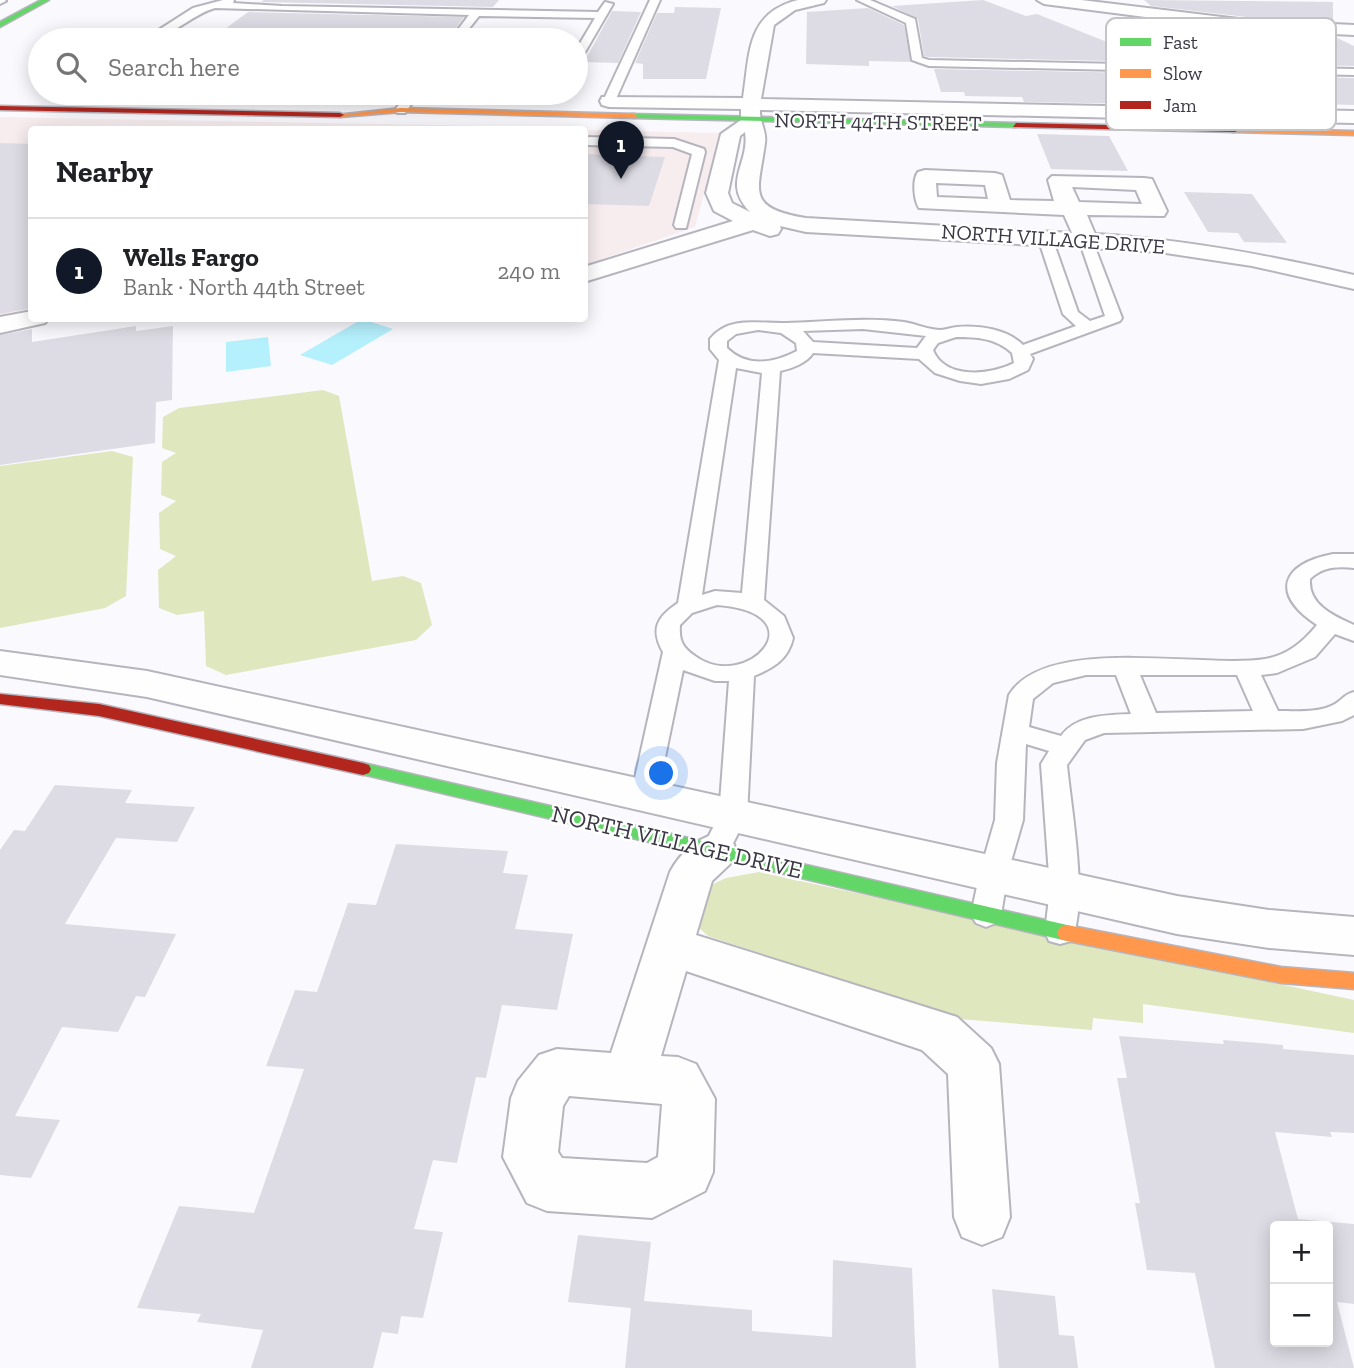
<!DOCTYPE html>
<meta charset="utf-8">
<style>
body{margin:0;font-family:"Zilla Slab",serif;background:#f2f2f2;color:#202124}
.controls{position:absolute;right:21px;bottom:21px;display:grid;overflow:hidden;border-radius:7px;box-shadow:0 4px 18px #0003}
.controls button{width:63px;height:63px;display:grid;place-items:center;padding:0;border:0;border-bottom:2px solid #e0e0e0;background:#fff;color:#202124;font:35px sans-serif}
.you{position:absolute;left:662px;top:774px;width:24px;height:24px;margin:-18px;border:5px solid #fff;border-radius:50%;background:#1a73e8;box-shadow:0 0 0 10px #1a73e833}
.badge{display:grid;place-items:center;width:46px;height:46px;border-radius:50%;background:#111827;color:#fff;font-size:23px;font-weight:700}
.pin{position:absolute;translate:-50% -58px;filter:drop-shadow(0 2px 4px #0008)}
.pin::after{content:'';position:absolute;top:37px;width:24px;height:21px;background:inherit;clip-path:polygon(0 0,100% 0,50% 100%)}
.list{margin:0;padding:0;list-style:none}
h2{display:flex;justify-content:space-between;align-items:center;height:91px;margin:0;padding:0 28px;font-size:30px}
h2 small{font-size:23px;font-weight:400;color:#757577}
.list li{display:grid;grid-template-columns:46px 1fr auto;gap:21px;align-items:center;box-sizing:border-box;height:105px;padding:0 28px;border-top:2px solid #e0e0e0}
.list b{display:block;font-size:26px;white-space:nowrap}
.list p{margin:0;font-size:23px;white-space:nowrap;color:#757577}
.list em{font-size:23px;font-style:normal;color:#757577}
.icon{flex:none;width:38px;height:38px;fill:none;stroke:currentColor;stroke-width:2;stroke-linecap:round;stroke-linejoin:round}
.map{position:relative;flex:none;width:1354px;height:1368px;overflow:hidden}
.search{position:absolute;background:#fff;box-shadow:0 4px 18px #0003;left:28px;top:28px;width:560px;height:77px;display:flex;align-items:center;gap:18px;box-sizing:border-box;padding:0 24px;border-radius:38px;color:#757577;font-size:26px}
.panel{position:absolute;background:#fff;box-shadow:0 4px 18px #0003;left:28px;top:126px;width:560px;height:196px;border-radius:7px}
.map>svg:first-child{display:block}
.commercial{fill:#f7edef}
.green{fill:#dfe7be}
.water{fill:#b5f0fd}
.building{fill:#dddce4;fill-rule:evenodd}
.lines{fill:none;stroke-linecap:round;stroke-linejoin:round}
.lane-casing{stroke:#b6b5bd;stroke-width:4}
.street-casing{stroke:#b6b5bd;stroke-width:4}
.fast-casing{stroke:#b6b5bd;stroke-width:3}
.slow-casing{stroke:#b6b5bd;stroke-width:3}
.jam-casing{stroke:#b6b5bd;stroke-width:3}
.lane{fill:#fefeff;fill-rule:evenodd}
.street{fill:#fefeff;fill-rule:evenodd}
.fast{fill:#63d668;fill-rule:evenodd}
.slow{fill:#ff974d;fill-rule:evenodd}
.jam{fill:#b3261e;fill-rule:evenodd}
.labels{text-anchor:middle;stroke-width:5;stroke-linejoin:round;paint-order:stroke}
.far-street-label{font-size:21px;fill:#3a3945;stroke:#fff}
.street-label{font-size:24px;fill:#3a3945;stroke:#fff}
.key{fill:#fff;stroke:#c4c4c7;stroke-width:2}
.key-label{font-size:19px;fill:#3a3945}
</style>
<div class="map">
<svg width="1354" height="1368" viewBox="0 0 1354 1368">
<rect width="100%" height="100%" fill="#faf9fe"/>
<g class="commercial">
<polygon points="0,117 485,126 536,129 32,130 31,308 0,318"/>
<polygon points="585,130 721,133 695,227 585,265"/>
</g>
<g class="green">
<polygon points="323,390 339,396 372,581 403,576 421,583 432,625 416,640 226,675 206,666 204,611 177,615 159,608 158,570 176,556 160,549 159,513 176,501 161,495 162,462 176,453 162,448 163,417 179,408"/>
<polygon points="112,451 133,457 126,596 105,608 0,628 0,466"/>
<polygon points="759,872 1354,1000 1354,1033 1143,1004 1143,1023 1093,1018 1092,1030 960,1019 708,936 695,924 705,888 726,878"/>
</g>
<g class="water">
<polygon points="362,319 393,329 332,365 300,355"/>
<polygon points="268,337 271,366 226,372 226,342"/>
</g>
<g class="building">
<polygon points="264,0 499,0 493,7 261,2"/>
<polygon points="983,0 1026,16 1037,14 1157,62 929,57 924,56 918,19 892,6"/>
<polygon points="1144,0 1333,2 1333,21 1247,17 1151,6"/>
<polygon points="675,7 721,8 706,79 643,79 643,64 635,63 657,13 674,13"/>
<polygon points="868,8 904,25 911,62 869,61 869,66 806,64 807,12"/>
<polygon points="612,11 641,12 618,63 584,62"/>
<polygon points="248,12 464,17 447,40 210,40"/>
<polygon points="1170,23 1247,33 1335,37 1354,46 1354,66 1215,63"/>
<polygon points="934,69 1187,74 1234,93 1233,96 1149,96 1154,104 1024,102 1022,97 965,96 964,92 941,92"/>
<polygon points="1228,75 1354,78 1354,105 1318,104 1309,94 1248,93"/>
<polygon points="1037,134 1109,136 1128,171 1051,169"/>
<polygon points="0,143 32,144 32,308 0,314"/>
<polygon points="584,154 665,157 649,206 584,204"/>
<polygon points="1184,192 1252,194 1287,243 1244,242 1238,233 1208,232"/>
<polygon points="136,326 136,331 173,326 172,400 156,402 155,443 0,465 0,335 32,329 32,342"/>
<polygon points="55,785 132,790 125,803 195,807 177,842 116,838 65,924 176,934 145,997 136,996 118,1032 62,1027 15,1116 60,1120 31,1178 0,1175 0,850 14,830 25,831"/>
<polygon points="396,844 508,851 503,873 528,875 515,929 573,934 557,1010 502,1005 486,1078 476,1077 457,1163 433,1160 414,1229 443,1232 423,1318 401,1316 398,1334 382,1332 373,1368 251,1368 263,1330 197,1322 201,1314 137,1308 179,1206 254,1213 304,1069 266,1066 295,990 317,992 348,903 376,905"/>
<path d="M1119,1036L1224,1044L1223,1040L1283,1045V1049L1354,1055V1133L1330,1132L1332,1137L1275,1132L1298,1219L1354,1224V1304L1337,1302L1354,1368H1215L1195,1273L1147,1270L1135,1203H1140L1117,1078H1127ZM1275,1226H1328V1342H1275Z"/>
<polygon points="578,1235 651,1242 644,1301 752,1310 752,1331 832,1337 833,1260 912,1268 916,1368 625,1368 631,1308 568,1302"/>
<polygon points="992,1289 1055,1296 1059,1335 1074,1336 1078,1368 999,1368"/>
</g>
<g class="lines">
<g class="lane-casing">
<g id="lane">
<polygon points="0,0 5,0 6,1 0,4"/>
<path d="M223,0H234L233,3L282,6L598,12L605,2L613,4L581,59L576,62V50L595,18L479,16L460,40H450L469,15L215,8C190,15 168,41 143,40L193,8Z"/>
<polygon points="650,0 660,0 615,101 605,103 603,101"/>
<polygon points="857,0 870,0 915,19 922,58 929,60 1354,69 1354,75 929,66 912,60 906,23"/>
<polygon points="66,93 79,93 69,99 63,96"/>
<polygon points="407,93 419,93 405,113 397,113 395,110"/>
<polygon points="584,137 674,139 704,149 705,152 686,228 676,228 674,225 692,154 673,147 584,145"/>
<path d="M1045,234L1052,238L1078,312L1090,321L1105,316L1079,240L1086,236L1091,237L1122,318L1120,321L1030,354L1033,359L1028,370L1009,379L981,384L960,381L935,373L919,359L813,353C807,363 791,369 780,371L764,600L784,616L793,638C788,660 773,668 754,676L747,816L725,859L715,862L705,859L701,851L719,816L729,681H715L683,670L657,796L654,803L644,806L634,803L631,796L663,652C650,629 657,617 678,603L719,360L710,349V339C729,315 760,324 786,323C826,322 864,317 904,322C916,324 929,330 941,330C946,330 952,327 957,327C979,325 1007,329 1023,345L1076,326L1063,314L1038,238ZM863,329L926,336L917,348L813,342L803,331ZM758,330L781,333L796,343L797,351C774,363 747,368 727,348V341L736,334ZM956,337C977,337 996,338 1012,353L1014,363C991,375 945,380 933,350L938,343ZM736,368L762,373L742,593L715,591L702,595ZM717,605C821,613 747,694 695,656C682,647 679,640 680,625L692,613Z"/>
<path d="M1333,554H1354V568C1337,566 1322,567 1310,579C1308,605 1334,616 1354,625V641L1335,634L1315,657L1277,673L1261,675L1278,711C1295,711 1321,713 1335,704C1343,699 1345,694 1354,692V715L1342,721L1303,729L1104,733L1085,740L1067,765C1071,808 1089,905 1071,941L1060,944L1049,941L1045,932L1050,889L1041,764L1049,751L1026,744L1023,820L1008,872L1001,915L996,923L986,927L976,923L971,915L980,872L995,820L997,763L1009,695C1046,634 1203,669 1265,659C1288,655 1303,642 1317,625C1270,594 1281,564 1333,554ZM1086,675H1116L1131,714C1107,715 1076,715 1061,736L1029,727L1033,699L1053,683ZM1140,675H1237L1253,711L1156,713Z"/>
</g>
</g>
<g class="street-casing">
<g id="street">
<path d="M798,0H826L824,3L795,10L774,25L761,99L1354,111V123L760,110C759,122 767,131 765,143C759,190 744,208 806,218L1072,233L1064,215L919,208C914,200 912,180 918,172L925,170L995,173L1002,175L1010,200L1054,201L1048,180L1052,176L1144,178L1152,179L1167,211L1164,216L1087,215L1095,234C1183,239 1268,255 1354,275V289L1252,266L1159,252L806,232L780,226L781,229L778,234L770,236L753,230L584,282V267L733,221L714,211L706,193L721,134L741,120V109L609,107L602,105L600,101L602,97L743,98C750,53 746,13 798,0ZM745,132C750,164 721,182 750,212L732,203L728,193L740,136ZM936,183L985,185L988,199L937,197ZM1072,187L1136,190L1142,204L1079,202Z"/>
<polygon points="1037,0 1081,0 1247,20 1354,25 1354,35 1247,30 1044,4"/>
<polygon points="32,311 32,318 49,318 45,323 0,333 0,317"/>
<polygon points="0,651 147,671 1177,896 1269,910 1354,917 1354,955 1269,948 1177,934 147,697 0,675"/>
<path d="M715,834L731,839L737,851L731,863L712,881L696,935L957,1017L991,1048L999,1064L1010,1217L1002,1237L982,1245L962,1237L954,1217L948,1074L922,1050L686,971L661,1056L678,1057L696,1064L715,1099L713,1172L705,1191L652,1218L547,1211L527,1203L503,1157L511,1098L518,1081L539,1055L557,1049L611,1053L670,872C680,853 695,840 715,834ZM569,1096L662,1104L658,1157L647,1163L562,1158L558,1152L563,1106Z"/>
</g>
</g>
<g class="fast-casing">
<g id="fast">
<polygon points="41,0 49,0 0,27 0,22"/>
<polygon points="631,114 1016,123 1020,125 1016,127 634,118"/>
<polygon points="363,763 1067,925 1074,927 1077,933 1074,939 1067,941 357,773 355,769 357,765"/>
</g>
</g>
<g class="slow-casing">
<g id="slow">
<polygon points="401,108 634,114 638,116 634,118 401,112 340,117 336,115"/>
<polygon points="1235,128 1354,131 1354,135 1232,132"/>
<polygon points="1067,925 1281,967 1354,973 1354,989 1281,983 1067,941 1060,939 1057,933 1060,927"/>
</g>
</g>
<g class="jam-casing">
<g id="jam">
<polygon points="0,106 340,113 344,115 340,117 0,110"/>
<polygon points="1016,123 1235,128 1239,130 1235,132 1013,127"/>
<polygon points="0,694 99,704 363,763 369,765 371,769 369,773 363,775 99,716 0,704"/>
</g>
</g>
<use href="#lane" class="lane"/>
<use href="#street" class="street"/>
<use href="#fast" class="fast"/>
<use href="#slow" class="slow"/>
<use href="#jam" class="jam"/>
</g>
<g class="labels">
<g class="far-street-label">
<text transform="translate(878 122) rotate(1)" y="7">NORTH 44TH STREET</text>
<text transform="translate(1053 239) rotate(4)" y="7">NORTH VILLAGE DRIVE</text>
</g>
<g class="street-label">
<text transform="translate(677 842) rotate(13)" y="8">NORTH VILLAGE DRIVE</text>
</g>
</g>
<rect x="1106" y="18" width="230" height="112" rx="10" class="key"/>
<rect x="1120" y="38" width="31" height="8" fill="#63d668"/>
<rect x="1120" y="69" width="31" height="9" fill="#ff974d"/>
<rect x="1120" y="101" width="31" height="8" fill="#b3261e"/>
<g class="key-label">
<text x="1163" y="49">Fast</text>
<text x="1163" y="80">Slow</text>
<text x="1163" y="112">Jam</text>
</g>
</svg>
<div class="controls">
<button>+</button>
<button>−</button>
</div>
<div class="you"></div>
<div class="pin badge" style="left:621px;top:179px">1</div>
<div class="search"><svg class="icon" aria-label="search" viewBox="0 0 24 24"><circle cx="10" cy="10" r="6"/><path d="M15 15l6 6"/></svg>Search here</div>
<section class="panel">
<h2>Nearby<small></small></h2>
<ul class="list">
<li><span class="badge">1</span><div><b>Wells Fargo</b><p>Bank · North 44th Street</p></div><em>240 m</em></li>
</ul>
</section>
</div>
